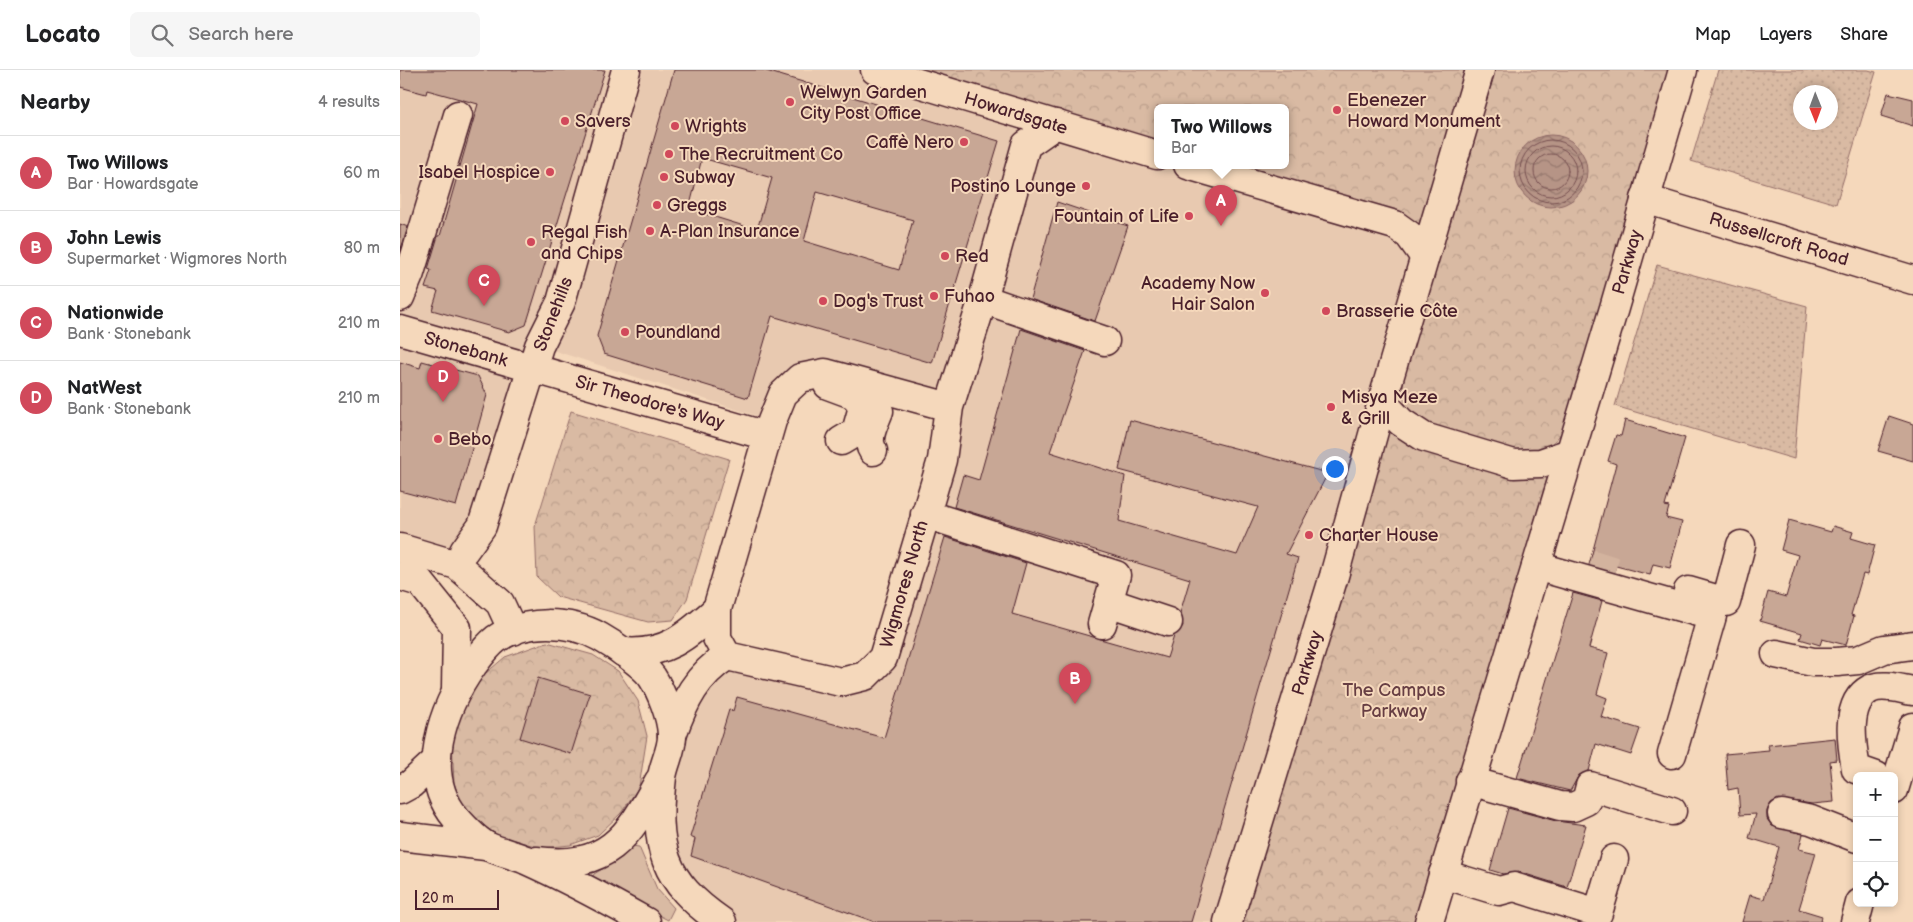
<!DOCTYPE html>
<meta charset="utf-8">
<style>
body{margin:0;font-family:"Balsamiq Sans",sans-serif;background:#f6f6f6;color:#202124}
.controls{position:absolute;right:15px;bottom:15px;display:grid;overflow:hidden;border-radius:8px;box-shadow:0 2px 8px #0003}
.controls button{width:45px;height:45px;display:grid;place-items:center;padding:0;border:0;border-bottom:1px solid #e0e0e0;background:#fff;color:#202124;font:25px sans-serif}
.compass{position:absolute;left:1393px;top:15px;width:45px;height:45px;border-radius:50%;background:#fff;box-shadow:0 2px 8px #0003;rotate:179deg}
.scale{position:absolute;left:15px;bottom:12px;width:84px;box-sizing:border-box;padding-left:5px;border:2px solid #4a1f2b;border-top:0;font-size:14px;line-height:18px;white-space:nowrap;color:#4a1f2b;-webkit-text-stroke:4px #f5d8bb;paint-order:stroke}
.you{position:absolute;left:934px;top:398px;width:18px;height:18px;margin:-12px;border:4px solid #fff;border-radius:50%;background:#1a73e8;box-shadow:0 0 0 8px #1a73e833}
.badge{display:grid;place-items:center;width:32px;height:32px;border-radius:50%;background:#d1495b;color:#fff;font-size:16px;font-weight:700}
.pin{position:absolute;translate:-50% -41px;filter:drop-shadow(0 1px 2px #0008)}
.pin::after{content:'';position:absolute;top:26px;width:18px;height:15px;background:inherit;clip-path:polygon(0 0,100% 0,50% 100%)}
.popup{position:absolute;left:754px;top:34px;width:135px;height:65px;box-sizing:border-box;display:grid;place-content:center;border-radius:8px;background:#fff;filter:drop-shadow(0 1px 4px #0005);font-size:16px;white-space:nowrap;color:#757577}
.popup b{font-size:19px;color:#202124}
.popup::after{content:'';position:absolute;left:50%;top:100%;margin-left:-10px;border:10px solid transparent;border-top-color:#fff}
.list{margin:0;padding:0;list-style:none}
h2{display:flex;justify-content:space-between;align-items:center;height:65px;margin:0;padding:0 20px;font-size:21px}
h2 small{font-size:16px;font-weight:400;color:#757577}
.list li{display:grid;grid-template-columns:32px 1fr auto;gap:15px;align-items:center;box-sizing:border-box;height:75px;padding:0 20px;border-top:1px solid #e0e0e0}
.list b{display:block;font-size:19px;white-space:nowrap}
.list p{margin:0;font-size:16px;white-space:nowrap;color:#757577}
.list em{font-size:16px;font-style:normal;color:#757577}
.icon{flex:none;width:28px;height:28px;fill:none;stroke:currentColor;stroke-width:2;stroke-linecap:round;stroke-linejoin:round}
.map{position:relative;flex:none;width:1513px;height:852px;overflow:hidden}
header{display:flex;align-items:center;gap:30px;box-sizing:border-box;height:70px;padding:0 25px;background:#fff;border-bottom:1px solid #e0e0e0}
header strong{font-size:24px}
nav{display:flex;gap:28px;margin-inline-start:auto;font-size:18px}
.search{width:350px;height:45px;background:#f6f6f6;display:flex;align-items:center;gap:12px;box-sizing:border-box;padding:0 18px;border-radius:8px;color:#757577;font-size:19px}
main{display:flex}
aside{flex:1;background:#fff}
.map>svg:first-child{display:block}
.built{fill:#e8c9b0}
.grass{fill:#d9baa3;stroke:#926c67}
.park{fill:url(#park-crowns);stroke:#926c67}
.garden{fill:url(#garden-dots);stroke:#926c67;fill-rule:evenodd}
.water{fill:url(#water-waves);stroke:#8b6562}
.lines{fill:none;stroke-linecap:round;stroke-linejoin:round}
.shore{stroke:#754e4f;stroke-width:1}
.building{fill:#c8a795;stroke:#4a1f2b;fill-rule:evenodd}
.minor-tunnel{stroke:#d3b39e;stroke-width:28;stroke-dasharray:28 14;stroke-linecap:butt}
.minor-casing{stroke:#4a1f2b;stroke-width:31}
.major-casing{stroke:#4a1f2b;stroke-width:31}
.minor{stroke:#f5d8bb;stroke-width:28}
.major{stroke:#f5d8bb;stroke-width:28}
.poi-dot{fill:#d1495b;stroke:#f5d8bb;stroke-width:2}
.labels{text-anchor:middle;stroke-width:4;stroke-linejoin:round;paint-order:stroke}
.poi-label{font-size:18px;fill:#4a1f2b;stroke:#f5d8bb;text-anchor:start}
.street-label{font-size:18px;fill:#4a1f2b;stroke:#f5d8bb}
.park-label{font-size:18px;fill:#673e43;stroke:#f5d8bb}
</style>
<header>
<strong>Locato</strong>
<div class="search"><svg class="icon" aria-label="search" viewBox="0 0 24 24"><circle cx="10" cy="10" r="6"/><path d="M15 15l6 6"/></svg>Search here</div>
<nav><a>Map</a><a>Layers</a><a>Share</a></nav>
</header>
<main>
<aside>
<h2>Nearby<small>4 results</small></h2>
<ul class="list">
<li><span class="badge">A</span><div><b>Two Willows</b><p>Bar · Howardsgate</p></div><em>60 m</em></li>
<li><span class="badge">B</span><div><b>John Lewis</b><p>Supermarket · Wigmores North</p></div><em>80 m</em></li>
<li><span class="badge">C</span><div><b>Nationwide</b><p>Bank · Stonebank</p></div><em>210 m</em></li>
<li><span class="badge">D</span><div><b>NatWest</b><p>Bank · Stonebank</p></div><em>210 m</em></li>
</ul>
</aside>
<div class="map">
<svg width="1513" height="852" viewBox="0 0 1513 852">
<defs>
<pattern id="park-crowns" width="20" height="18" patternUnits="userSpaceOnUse" patternTransform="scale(1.25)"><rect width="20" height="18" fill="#d9baa3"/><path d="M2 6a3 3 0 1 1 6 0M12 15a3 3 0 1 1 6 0" fill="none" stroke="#bc9f8c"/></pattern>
<pattern id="garden-dots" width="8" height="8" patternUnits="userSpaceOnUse" patternTransform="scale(1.25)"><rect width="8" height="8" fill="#d9baa3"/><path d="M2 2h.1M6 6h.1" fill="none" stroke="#bc9f8c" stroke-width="1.8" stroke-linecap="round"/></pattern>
<pattern id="water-waves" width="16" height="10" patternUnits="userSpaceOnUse" patternTransform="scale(1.25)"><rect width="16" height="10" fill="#b69486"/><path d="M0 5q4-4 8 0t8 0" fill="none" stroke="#96786e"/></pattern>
</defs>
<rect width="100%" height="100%" fill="#f5d8bb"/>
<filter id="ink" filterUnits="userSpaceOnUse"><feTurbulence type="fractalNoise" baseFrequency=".02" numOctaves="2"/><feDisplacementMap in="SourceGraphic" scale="10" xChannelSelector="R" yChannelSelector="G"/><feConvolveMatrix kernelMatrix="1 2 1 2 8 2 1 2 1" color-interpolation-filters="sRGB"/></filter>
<g filter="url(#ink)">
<polygon class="built" points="0,0 475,0 757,95 788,95 995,155 1024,186 828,852 322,852 271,804 262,705 310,597 465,606 549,337 425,303 372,351 140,276 66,487 0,468"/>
<polygon class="grass" points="232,776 239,777 257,819 274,838 268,850 191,811 194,804 222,787"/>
<g class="park">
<polygon points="511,0 1067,0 1018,158 830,95 885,95 885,37 757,37 757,73"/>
<path d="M1095,0H1272L1164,359C1157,370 1148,379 1135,382C1118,387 1026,361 1014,348C999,333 1003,312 1006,293Z"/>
<polygon points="171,341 329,389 287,529 273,550 248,552 158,527 137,507 135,456"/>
<polygon points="987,359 993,359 1141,405 1147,409 1015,852 840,852"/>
<polygon points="147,572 193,585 218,601 238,631 247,666 239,717 221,743 198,765 170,775 142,778 99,766 65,743 54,713 52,669 73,614 105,587"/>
</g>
<g class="garden">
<path d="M1318,0H1468L1476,2L1436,134L1291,91ZM1430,22V52H1400V22Z"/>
<polygon points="1257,195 1407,236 1394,389 1215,336"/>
</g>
<circle class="water" cx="1151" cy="101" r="36"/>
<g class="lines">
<g class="shore">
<circle cx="1151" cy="101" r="31"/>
<circle cx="1151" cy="101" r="25"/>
<circle cx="1151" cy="101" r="17"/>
</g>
</g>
<g class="building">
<polygon points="0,0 205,0 126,255 109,262 32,240 38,221 25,218 31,200 28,199 38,166 40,166 78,34 27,20 26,24 0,17"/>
<path d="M274,0H363L599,71L532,293L372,246L348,328L204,284L197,266ZM302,88L372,108L357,160L289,139ZM417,122L513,150L499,200L404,171Z"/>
<polygon points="1488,23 1513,29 1513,56 1481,46"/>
<polygon points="657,132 728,156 695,251 630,229"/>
<polygon points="0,154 8,157 0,182"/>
<polygon points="621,259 685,281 650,382 725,406 719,451 837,485 858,437 719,400 730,350 928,403 886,484 898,488 791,852 475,852 291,786 295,769 290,767 329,640 333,641 337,627 484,668 545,467 626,493 612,544 767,588 774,566 783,556 780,543 790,509 554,437 563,405 579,410"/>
<polygon points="22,291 78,306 87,325 56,436 0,421 0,292 20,298"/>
<polygon points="1489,346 1513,354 1513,391 1478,381"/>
<polygon points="1225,350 1285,368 1265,436 1269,437 1266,448 1282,452 1270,498 1253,494 1250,505 1216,496 1214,502 1189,495 1216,394 1208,391 1216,365 1221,366"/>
<polygon points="1389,450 1431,462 1433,456 1453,462 1451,468 1475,475 1467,505 1463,504 1451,545 1454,546 1446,575 1422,569 1420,575 1400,569 1402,563 1360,551 1368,522 1386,527 1398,485 1381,480"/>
<polygon points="1173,523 1202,531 1189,578 1208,583 1197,624 1207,628 1201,647 1240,659 1231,685 1196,674 1189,701 1179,705 1170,721 1117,708"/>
<polygon points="138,608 190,624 171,684 120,668"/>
<polygon points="1435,668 1437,690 1430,691 1434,732 1412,734 1378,729 1371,733 1367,741 1367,749 1372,756 1403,764 1399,779 1416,783 1399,839 1422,846 1421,852 1342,852 1350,825 1364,829 1379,777 1349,768 1356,744 1340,745 1338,718 1328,720 1325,684 1369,680 1368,675"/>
<polygon points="1108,738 1156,751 1186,755 1167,817 1119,802 1103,804 1090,800"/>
</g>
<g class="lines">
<polyline class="minor-tunnel" points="1190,493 1215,501"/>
<g class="minor-casing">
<g id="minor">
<polyline points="475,0 757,85"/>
<polyline points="788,95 995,155 1009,165 1024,186"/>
<polyline points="1245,129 1513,210"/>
<polyline points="0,227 10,203 58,45"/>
<polyline points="583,229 705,271"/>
<polyline points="0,260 367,366"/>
<polyline points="428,315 455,325 463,337 456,362 441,371"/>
<polyline points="982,332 1001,352 1024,367 1114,394 1141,393 1170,383"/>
<polyline points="549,337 425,303 400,308 383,324 372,351 317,539 317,568 327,586 441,612 465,606 483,588 542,390 549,337 583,229 626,75 656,54"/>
<path d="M473,381C465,369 474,354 479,341"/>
<polyline points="525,444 716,505 702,554"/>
<polyline points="0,478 57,495 100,533 113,561"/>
<polyline points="64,481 82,456 139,276 161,232 226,0"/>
<polyline points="1136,496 1312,546 1272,684"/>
<polyline points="0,506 20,512 57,558 56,618"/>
<polyline points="1288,521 1326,532 1341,475"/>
<polyline points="708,532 768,552"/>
<path d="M223,582C265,586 287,566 317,539"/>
<polyline points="1376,584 1413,592 1437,592 1458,590 1484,579 1513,575"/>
<path d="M272,665C284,631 297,605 327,586"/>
<path d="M1476,706L1456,699C1452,676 1444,633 1470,619C1483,613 1500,619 1513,621"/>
<polyline points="1070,711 1160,736 1173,737 1186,731 1190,716 1272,741"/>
<polyline points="1494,720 1513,657"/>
<polyline points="1382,744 1411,750 1457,768"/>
<polyline points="1043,804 1099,821 1114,817 1198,843 1214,789"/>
<polyline points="828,852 934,506 982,332 1080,0"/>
<polyline points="1029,852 1214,238 1283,0"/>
<polyline points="1455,852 1460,833"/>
</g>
</g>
<g class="major-casing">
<g id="major">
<polyline points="0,720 11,714 37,690"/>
<polyline points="0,766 86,776"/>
<path d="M136,791C207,800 228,768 259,711"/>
<path d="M246,852C207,830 166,808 126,790C114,785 101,782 89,777C78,772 64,757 56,748C18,703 43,637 73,595C79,587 87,576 96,569C125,549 169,550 200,567C214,575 243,594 252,607C261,621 271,646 272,664C273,678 264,693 262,707C254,777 262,811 322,852"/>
</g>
</g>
<use href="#minor" class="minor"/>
<use href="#major" class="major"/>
</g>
</g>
<g class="poi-dot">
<circle cx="390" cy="32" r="5"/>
<circle cx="937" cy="40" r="5"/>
<circle cx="165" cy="51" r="5"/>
<circle cx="275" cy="56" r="5"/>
<circle cx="564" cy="72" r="5"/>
<circle cx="269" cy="84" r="5"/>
<circle cx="150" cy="102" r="5"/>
<circle cx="264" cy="107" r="5"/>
<circle cx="686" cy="116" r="5"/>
<circle cx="257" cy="135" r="5"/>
<circle cx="789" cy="146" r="5"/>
<circle cx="250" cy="161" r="5"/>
<circle cx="131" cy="172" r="5"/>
<circle cx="545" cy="186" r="5"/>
<circle cx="865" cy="223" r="5"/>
<circle cx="534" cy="226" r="5"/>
<circle cx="423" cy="231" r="5"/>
<circle cx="926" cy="241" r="5"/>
<circle cx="225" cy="262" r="5"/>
<circle cx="931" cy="337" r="5"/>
<circle cx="38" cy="369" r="5"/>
<circle cx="909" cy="465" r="5"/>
</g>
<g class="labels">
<g class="poi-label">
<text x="400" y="28">Welwyn Garden<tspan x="400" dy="21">City Post Office</tspan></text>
<text x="947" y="36">Ebenezer<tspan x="947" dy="21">Howard Monument</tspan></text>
<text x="175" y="57">Savers</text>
<text x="285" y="62">Wrights</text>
<text x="554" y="78" text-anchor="end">Caffè Nero</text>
<text x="279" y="90">The Recruitment Co</text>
<text x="140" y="108" text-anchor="end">Isabel Hospice</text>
<text x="274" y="113">Subway</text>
<text x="676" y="122" text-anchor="end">Postino Lounge</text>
<text x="267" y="141">Greggs</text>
<text x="779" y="152" text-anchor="end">Fountain of Life</text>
<text x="260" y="167">A-Plan Insurance</text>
<text x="141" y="168">Regal Fish<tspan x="141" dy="21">and Chips</tspan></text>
<text x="555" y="192">Red</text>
<text x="855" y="219" text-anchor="end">Academy Now<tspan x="855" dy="21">Hair Salon</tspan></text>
<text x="544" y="232">Fuhao</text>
<text x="433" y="237">Dog's Trust</text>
<text x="936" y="247">Brasserie Côte</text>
<text x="235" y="268">Poundland</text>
<text x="941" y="333">Misya Meze<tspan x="941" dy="21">&amp; Grill</tspan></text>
<text x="48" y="375">Bebo</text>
<text x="919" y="471">Charter House</text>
</g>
<g class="street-label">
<text transform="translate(616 43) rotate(17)" y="6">Howardsgate</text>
<text transform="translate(1379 169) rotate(17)" y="6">Russellcroft Road</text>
<text transform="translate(1227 192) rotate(-74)" y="6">Parkway</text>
<text transform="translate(153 244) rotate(-69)" y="6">Stonehills</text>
<text transform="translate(66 279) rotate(16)" y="6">Stonebank</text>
<text transform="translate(250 332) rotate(16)" y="6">Sir Theodore's Way</text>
<text transform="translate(504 514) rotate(-74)" y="6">Wigmores North</text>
<text transform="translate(907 593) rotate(-73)" y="6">Parkway</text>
</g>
<g class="park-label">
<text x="994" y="626">The Campus<tspan x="994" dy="21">Parkway</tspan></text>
</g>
</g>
</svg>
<div class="controls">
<button>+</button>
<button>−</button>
<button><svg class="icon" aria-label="locate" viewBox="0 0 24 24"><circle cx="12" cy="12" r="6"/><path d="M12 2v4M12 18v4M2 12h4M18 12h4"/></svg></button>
</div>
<svg class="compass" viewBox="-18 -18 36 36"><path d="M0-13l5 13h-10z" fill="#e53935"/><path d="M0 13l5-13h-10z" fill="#757577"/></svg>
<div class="scale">20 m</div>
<div class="you"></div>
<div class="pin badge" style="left:821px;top:156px">A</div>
<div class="popup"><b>Two Willows</b>Bar</div>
<div class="pin badge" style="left:675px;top:634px">B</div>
<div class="pin badge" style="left:84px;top:236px">C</div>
<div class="pin badge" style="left:43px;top:332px">D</div>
</div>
</main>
